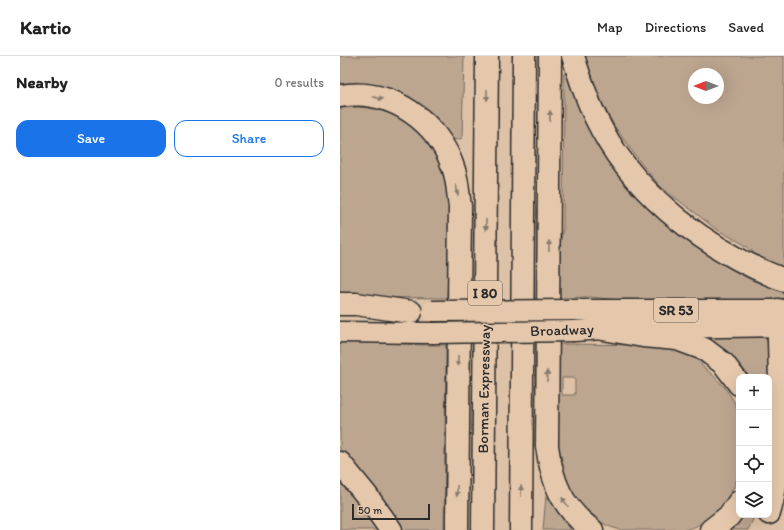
<!DOCTYPE html>
<meta charset="utf-8">
<style>
body{margin:0;font-family:Itim,sans-serif;background:#f2f2f2;color:#222}
.controls{position:absolute;right:12px;bottom:12px;display:grid;overflow:hidden;border-radius:8px;box-shadow:0 4px 16px #0002}
.controls button{width:36px;height:36px;display:grid;place-items:center;padding:0;border:0;border-bottom:1px solid #e0e0e0;background:#fff;color:#222;font:20px sans-serif}
.compass{position:absolute;left:348px;top:12px;width:36px;height:36px;border-radius:50%;background:#fff;box-shadow:0 4px 16px #0002;rotate:270deg}
.scale{position:absolute;left:12px;bottom:10px;width:78px;box-sizing:border-box;padding-left:4px;border:2px solid #2b2b2b;border-top:0;font-size:11px;line-height:14px;white-space:nowrap;color:#2b2b2b;-webkit-text-stroke:3px #e5c8ac;paint-order:stroke}
.list{margin:0;padding:0;list-style:none}
h2{display:flex;justify-content:space-between;align-items:center;height:52px;margin:0;padding:0 16px;font-size:17px}
h2 small{font-size:13px;font-weight:400;color:#767676}
.actions{display:flex;gap:8px;padding:12px 16px}
.actions a{flex:1;padding:9px 0;border:1px solid #1a73e8;border-radius:12px;text-align:center;font-size:14px;color:#1a73e8}
.actions .main{background:#1a73e8;color:#fff}
.icon{flex:none;width:22px;height:22px;fill:none;stroke:currentColor;stroke-width:2;stroke-linecap:round;stroke-linejoin:round}
.map{position:relative;flex:none;width:444px;height:474px;overflow:hidden}
header{display:flex;align-items:center;gap:24px;box-sizing:border-box;height:56px;padding:0 20px;background:#fff;border-bottom:1px solid #e0e0e0}
header strong{font-size:19px}
nav{display:flex;gap:22px;margin-inline-start:auto;font-size:14px}
main{display:flex}
aside{flex:1;background:#fff}
.map>svg:first-child{display:block}
.green{fill:#bda690;stroke:#74685e;fill-rule:evenodd}
.lines{fill:none;stroke-linecap:round;stroke-linejoin:round}
.primary-casing{stroke:#2b2b2b;stroke-width:23}
.highway-casing{stroke:#2b2b2b;stroke-width:25}
.primary{stroke:#e5c8ac;stroke-width:20}
.highway{stroke:#e5c8ac;stroke-width:22}
.primary-bridge-casing{stroke:#2b2b2b;stroke-width:23;stroke-linecap:butt}
.primary-bridge{stroke:#e5c8ac;stroke-width:20}
.oneway{fill:#887a6c}
.labels{text-anchor:middle;stroke-width:3;stroke-linejoin:round;paint-order:stroke}
.shield{fill:#e5c8ac;stroke:#635a52;stroke-width:1}
.shield-label{font-size:14px;font-weight:bold;fill:#2b2b2b}
.street-label{font-size:15px;fill:#2b2b2b;stroke:#e5c8ac}
</style>
<header>
<strong>Kartio</strong>
<nav><a>Map</a><a>Directions</a><a>Saved</a></nav>
</header>
<main>
<aside>
<h2>Nearby<small>0 results</small></h2>
<ul class="list">
</ul>
<div class="actions"><a class="main">Save</a><a>Share</a></div>
</aside>
<div class="map">
<svg width="444" height="474" viewBox="0 0 444 474">
<rect width="100%" height="100%" fill="#dec2a7"/>
<filter id="ink" filterUnits="userSpaceOnUse"><feTurbulence type="fractalNoise" baseFrequency=".025" numOctaves="2"/><feDisplacementMap in="SourceGraphic" scale="8" xChannelSelector="R" yChannelSelector="G"/><feConvolveMatrix kernelMatrix="1 2 1 2 8 2 1 2 1" color-interpolation-filters="sRGB"/></filter>
<g filter="url(#ink)">
<g class="green">
<polygon points="0,0 124,0 122,82 117,84 113,83 59,37 39,31 15,28 0,29"/>
<path d="M245,0H444V211L419,201L405,189L376,173L320,130L300,106L275,71L261,45ZM354,18H378V42H354Z"/>
<path d="M224,17L228,19C252,97 300,154 367,198C391,214 416,229 444,235V245L295,246L251,241L219,242V195L223,172Z"/>
<path d="M18,51C50,53 77,68 94,95C97,100 101,106 103,111C114,148 108,203 107,242L0,241V52Z"/>
<path d="M377,281H424L429,288V321H409C398,304 389,297 370,292Z"/>
<path d="M0,285C36,285 71,290 106,289L104,474H63L32,428L0,393Z"/>
<path d="M219,288L318,289L336,292L361,305L366,301L361,309C377,322 394,338 399,359C401,368 399,380 399,389C399,397 400,406 399,414C395,440 371,468 345,474C336,474 324,474 315,474C304,474 291,474 281,474C243,466 222,426 218,390ZM222,322H235V339H222Z"/>
<polygon points="0,425 19,446 37,474 0,474"/>
<polygon points="206,439 231,474 203,474"/>
<polygon points="404,459 415,459 408,474 391,474"/>
</g>
<g class="lines">
<g class="primary-casing">
<g id="primary">
<polyline points="234,254 444,254"/>
<polyline points="234,275 263,273 444,270"/>
<polyline points="0,276 92,277"/>
</g>
</g>
<g class="highway-casing">
<g id="highway">
<path d="M210,0L207,390C212,426 222,452 252,474"/>
<path d="M233,0C241,25 249,51 262,74C300,144 371,196 444,224"/>
<path d="M0,40C51,31 99,66 114,114C118,126 118,139 120,150L117,474"/>
<polyline points="0,248 16,248 71,256"/>
<polyline points="263,273 303,280 337,283 364,293 384,308 399,328"/>
<polyline points="0,407 27,440 51,474"/>
<path d="M429,457C444,411 440,308 438,254"/>
<polyline points="143,474 147,0"/>
<polyline points="181,474 184,0"/>
<polyline points="371,474 389,460 399,446"/>
</g>
</g>
<use href="#primary" class="primary"/>
<use href="#highway" class="highway"/>
<g class="primary-bridge-casing">
<g id="primary-bridge">
<polyline points="92,255 234,254"/>
<polyline points="92,277 234,275"/>
</g>
</g>
<use href="#primary-bridge" class="primary-bridge"/>
</g>
<defs><path id="oneway-solid" d="M-6-.8H1V-3.2L6.5 0L1 3.2V.8H-6Z"/></defs>
<g class="oneway">
<use href="#oneway-solid" transform="translate(147 39) rotate(90)"/>
<use href="#oneway-solid" transform="translate(38 42) rotate(12)"/>
<use href="#oneway-solid" transform="translate(210 60) rotate(-89)"/>
<use href="#oneway-solid" transform="translate(117 134) rotate(81)"/>
<use href="#oneway-solid" transform="translate(146 169) rotate(90)"/>
<use href="#oneway-solid" transform="translate(209 190) rotate(-89)"/>
<use href="#oneway-solid" transform="translate(118 305) rotate(91)"/>
<use href="#oneway-solid" transform="translate(207 320) rotate(-90)"/>
<use href="#oneway-solid" transform="translate(117 435) rotate(91)"/>
<use href="#oneway-solid" transform="translate(181 435) rotate(-90)"/>
<use href="#oneway-solid" transform="translate(225 446) rotate(-125)"/>
</g>
</g>
<g class="labels">
<g class="shield">
<rect x="128" y="225" width="34" height="24" rx="3"/>
<rect x="314" y="242" width="44" height="24" rx="3"/>
</g>
<g class="shield-label">
<text x="145" y="242">I 80</text>
<text x="336" y="259">SR 53</text>
</g>
<g class="street-label">
<text transform="translate(222 274) rotate(-2)" y="5">Broadway</text>
<text transform="translate(144 333) rotate(-89)" y="5">Borman Expressway</text>
</g>
</g>
</svg>
<div class="controls">
<button>+</button>
<button>−</button>
<button><svg class="icon" aria-label="locate" viewBox="0 0 24 24"><circle cx="12" cy="12" r="6"/><path d="M12 2v4M12 18v4M2 12h4M18 12h4"/></svg></button>
<button><svg class="icon" aria-label="layers" viewBox="0 0 24 24"><path d="M12 4l9 5-9 5-9-5zM3 14l9 5 9-5"/></svg></button>
</div>
<svg class="compass" viewBox="-18 -18 36 36"><path d="M0-13l5 13h-10z" fill="#e53935"/><path d="M0 13l5-13h-10z" fill="#767676"/></svg>
<div class="scale">50 m</div>
</div>
</main>
